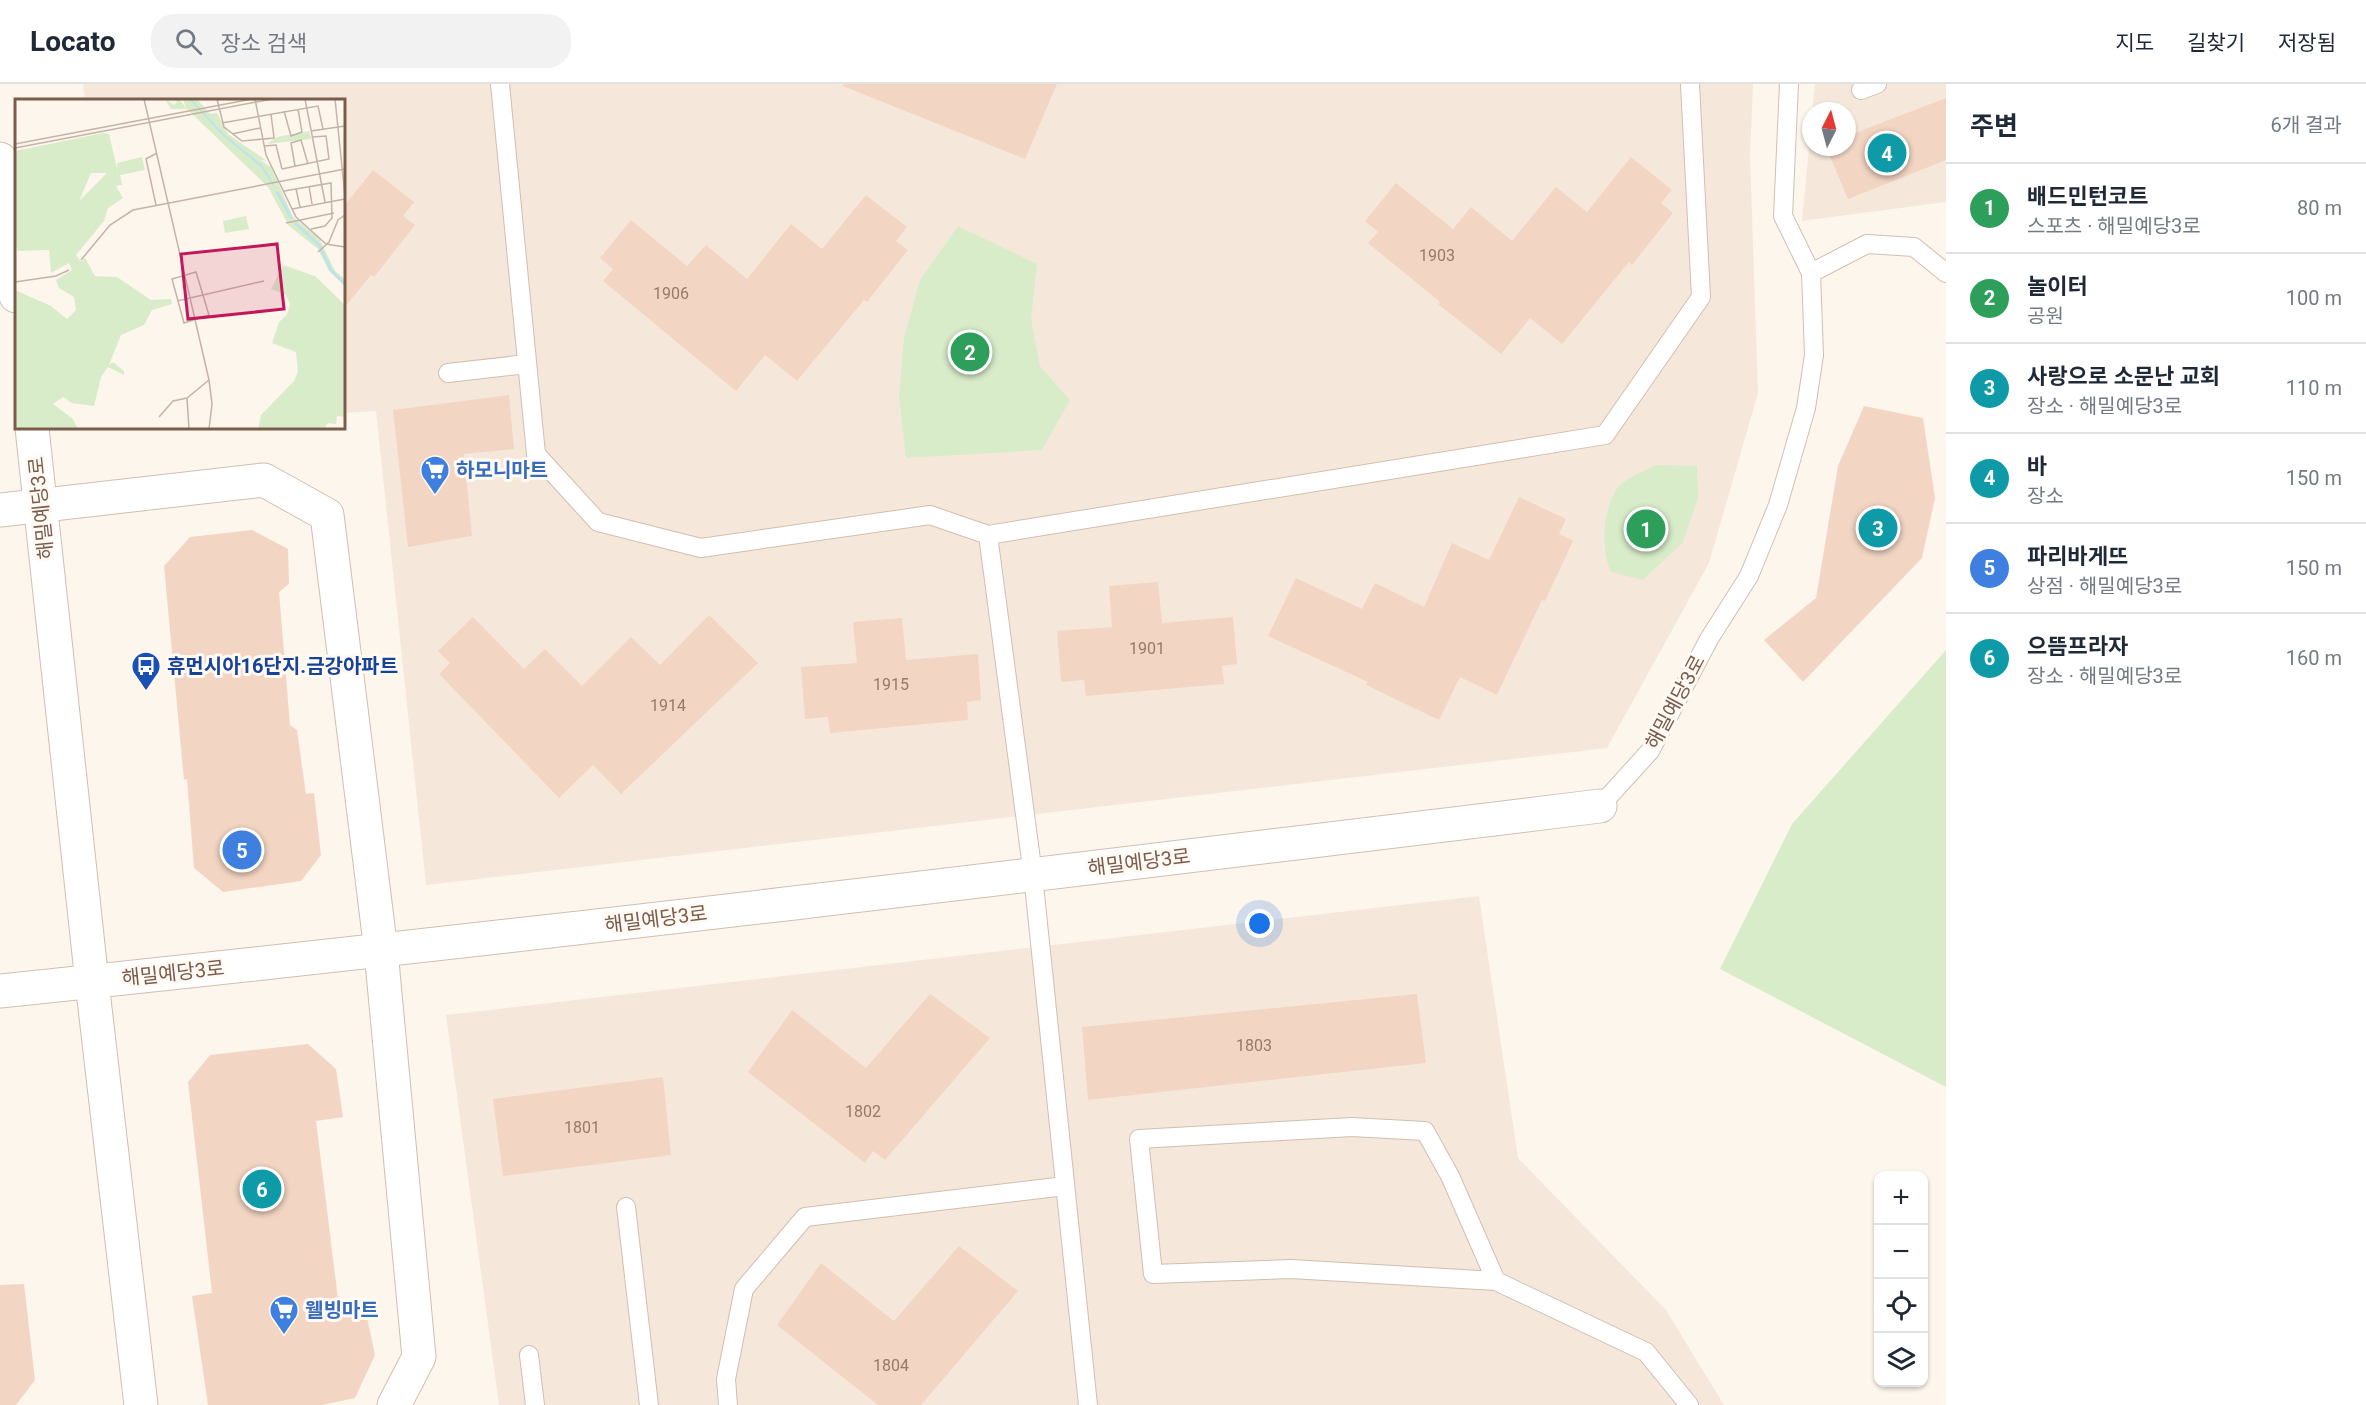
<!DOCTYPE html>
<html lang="ko">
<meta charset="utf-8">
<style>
body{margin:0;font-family:Roboto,"Noto Sans KR",sans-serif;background:#f2f2f3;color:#1f2937}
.controls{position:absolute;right:18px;bottom:18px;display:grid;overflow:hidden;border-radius:12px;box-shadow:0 2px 4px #0004}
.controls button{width:54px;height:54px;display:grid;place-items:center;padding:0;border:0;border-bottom:2px solid #e0e1e3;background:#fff;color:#1f2937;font:30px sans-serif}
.compass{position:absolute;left:1802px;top:18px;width:54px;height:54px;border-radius:50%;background:#fff;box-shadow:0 2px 4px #0004;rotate:6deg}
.you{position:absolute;left:1260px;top:840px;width:21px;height:21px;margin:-15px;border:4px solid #fff;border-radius:50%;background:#1a73e8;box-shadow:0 0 0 9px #1a73e833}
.badge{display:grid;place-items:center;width:39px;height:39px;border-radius:50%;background:#1a73e8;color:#fff;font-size:20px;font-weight:700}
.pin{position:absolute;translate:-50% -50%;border:3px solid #fff;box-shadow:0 2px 6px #0006}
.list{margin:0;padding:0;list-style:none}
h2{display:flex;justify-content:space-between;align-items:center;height:78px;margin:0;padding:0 24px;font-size:26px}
h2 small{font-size:20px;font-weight:400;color:#747a83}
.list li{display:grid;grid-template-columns:39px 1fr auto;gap:18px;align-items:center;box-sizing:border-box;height:90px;padding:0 24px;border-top:2px solid #e0e1e3}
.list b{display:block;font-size:22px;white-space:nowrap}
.list p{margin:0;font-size:20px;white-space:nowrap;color:#747a83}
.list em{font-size:20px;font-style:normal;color:#747a83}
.icon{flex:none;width:33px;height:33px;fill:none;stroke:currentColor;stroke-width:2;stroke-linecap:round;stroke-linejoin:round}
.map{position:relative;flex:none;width:1946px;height:1321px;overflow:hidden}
header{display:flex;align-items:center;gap:36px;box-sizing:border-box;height:84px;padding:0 30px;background:#fff;border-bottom:2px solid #e0e1e3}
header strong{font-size:28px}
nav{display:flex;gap:33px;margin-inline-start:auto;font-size:21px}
.search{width:420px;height:54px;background:#f2f2f3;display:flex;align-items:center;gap:15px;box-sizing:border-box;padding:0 21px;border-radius:24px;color:#747a83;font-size:22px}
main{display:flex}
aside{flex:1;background:#fff}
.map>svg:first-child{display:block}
.residential{fill:#f5e8da}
.green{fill:#d8ecc9}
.building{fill:#f3d5c3}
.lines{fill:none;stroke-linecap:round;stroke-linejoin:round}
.service-casing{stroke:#d1beb0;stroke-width:20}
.minor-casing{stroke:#d1beb0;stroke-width:35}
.tertiary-casing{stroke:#d1beb0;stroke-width:35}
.service{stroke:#fff;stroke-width:18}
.minor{stroke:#fff;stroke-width:33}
.tertiary{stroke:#fff;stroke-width:33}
.labels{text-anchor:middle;stroke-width:6;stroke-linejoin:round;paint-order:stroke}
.number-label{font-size:16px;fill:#987a6a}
.shop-label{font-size:20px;font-weight:bold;fill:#366cbe;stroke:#fffaf3;text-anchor:start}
.street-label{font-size:20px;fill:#7a5c4d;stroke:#fffaf3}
.transit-label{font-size:20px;font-weight:bold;fill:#164399;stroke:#fffaf3;text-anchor:start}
.inset-river{fill:none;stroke:#bfe3e8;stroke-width:3}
.inset-road{fill:none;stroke:#c5b3a7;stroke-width:1.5}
.view{fill:#c2185b;fill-opacity:0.15;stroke:#c2185b;stroke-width:3}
.inset-edge{fill:none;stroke:#7a5c4d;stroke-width:3}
</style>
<header>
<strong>Locato</strong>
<div class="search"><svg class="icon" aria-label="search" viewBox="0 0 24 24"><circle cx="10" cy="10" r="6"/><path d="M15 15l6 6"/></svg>장소 검색</div>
<nav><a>지도</a><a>길찾기</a><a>저장됨</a></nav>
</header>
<main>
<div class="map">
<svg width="1946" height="1321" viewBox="0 0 1946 1321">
<rect width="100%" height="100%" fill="#fdf6ec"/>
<g class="residential">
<polygon points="83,0 1753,0 1750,72 1758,309 1709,479 1607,664 426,801 376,327 344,329 344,16 85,16"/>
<polygon points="1815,0 1946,0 1946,118 1802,137 1811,42 1811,63 1847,63 1847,27 1812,27"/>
<polygon points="1479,812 1518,1074 1666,1226 1724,1321 499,1321 446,931"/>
</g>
<g class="green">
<polygon points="958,142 1037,180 1031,235 1040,282 1070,316 1042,366 906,374 899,313 904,254 920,196"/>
<path d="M1656,381L1697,382L1698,414L1683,458L1643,496L1611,488C1600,465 1603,422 1619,402C1625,395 1647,386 1656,381Z"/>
<polygon points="1946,566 1946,1003 1720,885 1792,740"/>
</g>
<g class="building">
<polygon points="844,0 1057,0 1025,75 843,2"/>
<polygon points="1946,14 1946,76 1848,115 1826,63 1847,63 1847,52"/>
<polygon points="1631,73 1672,106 1661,119 1673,129 1632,181 1629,178 1562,260 1530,234 1501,270 1438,220 1440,218 1368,159 1378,148 1365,137 1396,99 1453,145 1471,123 1512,157 1556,103 1587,128"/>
<polygon points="373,86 414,118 403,132 415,141 374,193 371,191 344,224 344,122"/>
<polygon points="866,111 907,143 896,157 908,166 867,218 864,216 797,297 765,271 736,307 603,197 613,185 600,174 631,136 687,182 706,161 747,195 791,140 822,165"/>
<polygon points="509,311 514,365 464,370 472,452 408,463 393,326"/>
<polygon points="1864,322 1923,334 1935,414 1922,474 1803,598 1764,556 1816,514 1838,382"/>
<polygon points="1519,413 1566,435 1559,450 1573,457 1545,517 1542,516 1497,611 1460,593 1439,636 1366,601 1368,598 1268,552 1296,494 1362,525 1375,499 1424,523 1452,459 1489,476"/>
<polygon points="252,446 288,465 289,500 279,508 290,641 297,646 306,710 314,709 321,771 301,797 223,808 194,784 187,695 184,696 164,482 190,453"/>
<polygon points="1158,498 1162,539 1233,533 1237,580 1222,582 1224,600 1086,612 1084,596 1061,598 1057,547 1112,543 1109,502"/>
<polygon points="709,531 758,579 621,710 593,681 559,714 439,590 450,579 438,567 473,533 524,585 545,565 582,602 631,553 660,581"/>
<polygon points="902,534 906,576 978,570 981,616 967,618 968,636 830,649 828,633 805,635 801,583 857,579 853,538"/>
<polygon points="930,910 990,954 885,1076 873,1067 865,1079 748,988 792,926 866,984"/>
<polygon points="1417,910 1426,979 1088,1016 1082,943"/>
<polygon points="308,960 336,985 343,1033 316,1037 340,1231 366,1229 375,1271 355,1314 322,1321 208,1321 192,1212 212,1209 188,998 210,971"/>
<polygon points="663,993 671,1071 503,1092 493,1015"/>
<polygon points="959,1162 1018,1207 921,1321 878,1321 777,1241 821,1179 894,1237"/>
<polygon points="24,1200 35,1296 16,1321 0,1321 0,1201"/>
</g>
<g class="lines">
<g class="service-casing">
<g id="service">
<polyline points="500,0 536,370 598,438 701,464 930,431 988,451 1605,351 1701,213 1690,0"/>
<polyline points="1861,6 1877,0"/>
<polyline points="1811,189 1867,160 1914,163 1946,189"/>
<polyline points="448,289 527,280"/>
<polyline points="988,451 1033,791 1088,1321"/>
<polyline points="1600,722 1650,667 1709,555 1749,492 1778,421 1806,324 1814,271 1811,189 1783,132 1789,0"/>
<polyline points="626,1123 649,1321"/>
<polyline points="1496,1197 1450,1092 1425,1047 1352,1043 1139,1055 1153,1190 1291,1185 1496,1197 1646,1268 1689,1321"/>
<polyline points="529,1271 535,1321"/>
<polyline points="728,1321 726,1295 744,1205 805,1133 1065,1102"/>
</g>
</g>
<g class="minor-casing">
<g id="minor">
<polyline points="0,426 264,396 327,431 381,867 419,1273 394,1321"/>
<path d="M0,907C534,852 1067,787 1600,722"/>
</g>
</g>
<g class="tertiary-casing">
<g id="tertiary">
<polyline points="0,75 16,212"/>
<polyline points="32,344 92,898 141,1321"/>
</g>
</g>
<use href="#service" class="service"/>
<use href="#minor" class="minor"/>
<use href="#tertiary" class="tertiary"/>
</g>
<defs>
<g id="supermarket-pin" transform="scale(1.5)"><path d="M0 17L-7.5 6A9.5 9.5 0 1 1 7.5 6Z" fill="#3f7fe0" stroke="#fffaf3"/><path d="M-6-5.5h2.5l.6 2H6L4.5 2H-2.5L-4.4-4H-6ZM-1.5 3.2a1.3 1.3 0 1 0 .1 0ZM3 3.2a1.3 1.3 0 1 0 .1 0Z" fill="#fff"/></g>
<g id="bus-pin" transform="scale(1.5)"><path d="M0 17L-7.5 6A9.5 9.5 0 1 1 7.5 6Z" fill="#1a4fb4" stroke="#fffaf3"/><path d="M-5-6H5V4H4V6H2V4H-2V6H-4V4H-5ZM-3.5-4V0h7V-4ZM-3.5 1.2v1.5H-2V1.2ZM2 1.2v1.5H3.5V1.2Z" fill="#fff"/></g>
</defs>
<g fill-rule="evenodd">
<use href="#supermarket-pin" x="435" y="386"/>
<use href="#bus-pin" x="146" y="582"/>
<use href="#supermarket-pin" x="284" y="1226"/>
</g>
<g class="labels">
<g class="number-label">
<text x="1437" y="177">1903</text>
<text x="671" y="215">1906</text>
<text x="1147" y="570">1901</text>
<text x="891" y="606">1915</text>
<text x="668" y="627">1914</text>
<text x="1254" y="967">1803</text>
<text x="863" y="1033">1802</text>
<text x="582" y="1049">1801</text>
<text x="891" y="1287">1804</text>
</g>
<g class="shop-label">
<text x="456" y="393">하모니마트</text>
<text x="305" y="1233">웰빙마트</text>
</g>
<g class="street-label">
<text transform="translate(41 424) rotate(-96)" y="7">해밀예당3로</text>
<text transform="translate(1675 618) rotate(-62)" y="7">해밀예당3로</text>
<text transform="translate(1139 778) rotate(-7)" y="7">해밀예당3로</text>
<text transform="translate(656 835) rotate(-7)" y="7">해밀예당3로</text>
<text transform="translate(173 889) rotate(-6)" y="7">해밀예당3로</text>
</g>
<g class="transit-label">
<text x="167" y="589">휴먼시아16단지.금강아파트</text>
</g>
</g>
<g transform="translate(15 15)">
<rect width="330" height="330" fill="#fdf6ec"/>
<path d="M150,0L159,6L162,3L159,0H164L171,9L168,0H182L195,15L202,14L213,35L252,62L245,61L256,68L278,118L304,139L320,172L330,180V187L314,172L303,150L274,127L253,88L172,10H156ZM294,32L296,40L252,45L262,38ZM88,34L94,35L103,73L102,64L127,58L130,71L105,76L107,86L101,87L108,99L93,109L89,122L61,156L66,163L70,159L80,177L102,178L136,201L156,200L157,205L137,211L129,226L106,236L94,266L98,263L109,272V276L93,268L86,278L79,307L57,304L48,298L38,305L58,320L63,330H0V191L36,207L52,220L61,211L59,198L44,189L41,181L57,171L54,164L36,174L34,151L3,152L0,144V52ZM76,74H92L65,101V100ZM231,117L234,130L210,134L208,122ZM268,166L300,177L330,206V318L322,317L321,325L313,324L309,330H243L246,316L279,282L283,273L281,253L257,244L264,223L272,216L275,205L271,196L256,190Z" fill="#d8ecc9" fill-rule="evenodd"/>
<path d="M174,0L179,3L209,35L246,65L255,78L262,93L246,68L206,35Z" fill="#bfe3e8"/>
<path class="inset-river" d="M262,93L277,120M280,124L304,146L316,171L330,185"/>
<path class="inset-road" d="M129,0L194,281L197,305L194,330M202,0L209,28L227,42L259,39L256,15M240,0L251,56L281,118L311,145L330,148M290,0L310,103M320,0L330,97M269,12L276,37L287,33L283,10M207,24L303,7L308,30M296,32L330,27M217,35L245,29M0,45L237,0M249,47L261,46L267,70M0,49L257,0M280,67L276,44L286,41L293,65M267,70L314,60L311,37L297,38M294,87L297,105M281,90L285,108M269,92L316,84L317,119L310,127L296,130M141,106L131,60L142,54M277,110L330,100M271,124L319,114M303,153L314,143L323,121L330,116M66,161L95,126L118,111L330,70M181,173L194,216L169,224L157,180ZM0,183L41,177L54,171M162,202L249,182M172,299L174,330M144,318L158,302L172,299L194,281"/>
<path class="view" d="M262,145L269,210L173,220L166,155Z"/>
<rect width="330" height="330" class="inset-edge"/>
</g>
</svg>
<div class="controls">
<button>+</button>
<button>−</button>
<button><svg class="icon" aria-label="locate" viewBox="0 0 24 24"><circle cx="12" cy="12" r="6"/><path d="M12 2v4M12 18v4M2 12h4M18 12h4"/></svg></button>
<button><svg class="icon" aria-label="layers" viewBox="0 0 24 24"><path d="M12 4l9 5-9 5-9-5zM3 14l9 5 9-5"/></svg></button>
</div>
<svg class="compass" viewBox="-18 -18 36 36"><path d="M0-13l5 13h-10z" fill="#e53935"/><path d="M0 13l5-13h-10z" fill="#747a83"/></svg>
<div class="you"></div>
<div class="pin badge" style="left:1646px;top:445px;background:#2e9e5b">1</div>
<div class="pin badge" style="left:970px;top:268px;background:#2e9e5b">2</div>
<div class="pin badge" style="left:1878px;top:444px;background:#0f9aa8">3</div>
<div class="pin badge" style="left:1887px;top:69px;background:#0f9aa8">4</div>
<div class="pin badge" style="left:242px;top:766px;background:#3f7fe0">5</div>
<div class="pin badge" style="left:262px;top:1105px;background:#0f9aa8">6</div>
</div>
<aside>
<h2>주변<small>6개 결과</small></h2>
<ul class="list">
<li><span class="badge" style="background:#2e9e5b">1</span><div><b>배드민턴코트</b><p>스포츠 · 해밀예당3로</p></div><em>80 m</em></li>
<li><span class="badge" style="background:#2e9e5b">2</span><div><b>놀이터</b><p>공원</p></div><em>100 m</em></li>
<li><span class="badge" style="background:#0f9aa8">3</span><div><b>사랑으로 소문난 교회</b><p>장소 · 해밀예당3로</p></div><em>110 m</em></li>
<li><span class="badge" style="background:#0f9aa8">4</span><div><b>바</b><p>장소</p></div><em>150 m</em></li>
<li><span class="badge" style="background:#3f7fe0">5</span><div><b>파리바게뜨</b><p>상점 · 해밀예당3로</p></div><em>150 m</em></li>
<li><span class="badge" style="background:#0f9aa8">6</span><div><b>으뜸프라자</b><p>장소 · 해밀예당3로</p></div><em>160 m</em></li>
</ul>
</aside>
</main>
